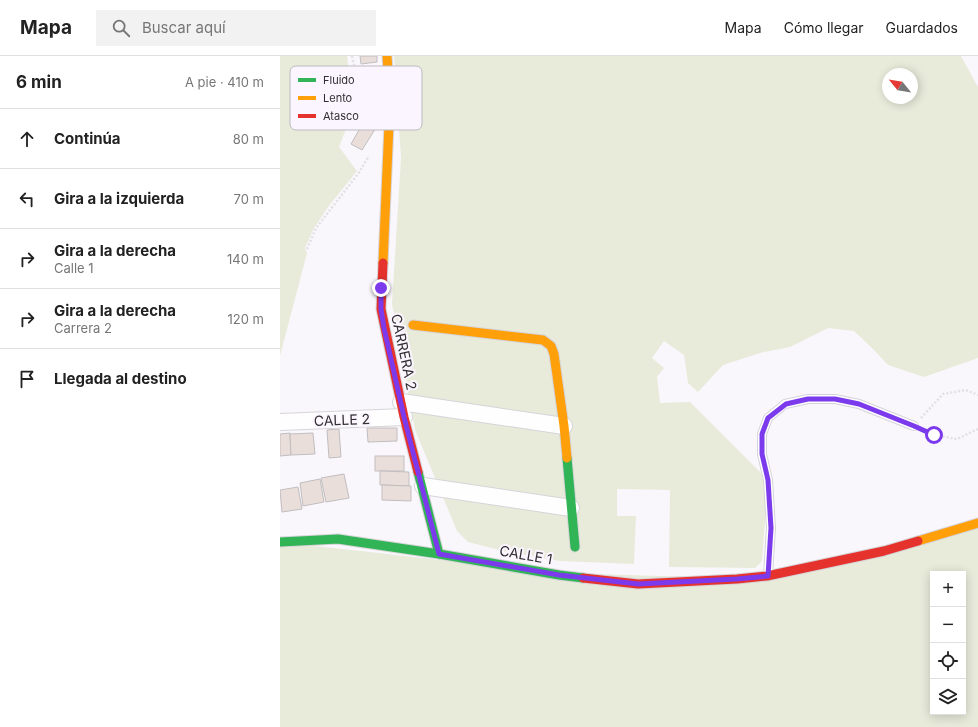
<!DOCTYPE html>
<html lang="es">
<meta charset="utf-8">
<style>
body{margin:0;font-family:Inter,sans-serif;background:#f2f2f2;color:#222}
.controls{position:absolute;right:12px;bottom:12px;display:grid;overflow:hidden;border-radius:0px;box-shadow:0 2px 10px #0003}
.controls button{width:36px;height:36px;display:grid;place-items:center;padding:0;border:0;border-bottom:1px solid #e0e0e0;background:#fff;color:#222;font:20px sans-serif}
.compass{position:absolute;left:602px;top:12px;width:36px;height:36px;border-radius:50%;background:#fff;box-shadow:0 2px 10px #0003;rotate:300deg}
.stop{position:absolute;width:12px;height:12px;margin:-9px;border:3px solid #7c3aed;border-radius:50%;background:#fff}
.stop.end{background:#7c3aed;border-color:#fff;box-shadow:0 1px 4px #0008}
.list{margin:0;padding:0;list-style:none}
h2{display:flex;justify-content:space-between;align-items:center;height:52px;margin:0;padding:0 16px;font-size:17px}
h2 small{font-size:13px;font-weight:400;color:#767676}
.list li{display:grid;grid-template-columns:26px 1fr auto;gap:12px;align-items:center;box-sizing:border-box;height:60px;padding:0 16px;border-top:1px solid #e0e0e0}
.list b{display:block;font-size:15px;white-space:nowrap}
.list p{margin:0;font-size:13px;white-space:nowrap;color:#767676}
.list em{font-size:13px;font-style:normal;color:#767676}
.icon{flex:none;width:22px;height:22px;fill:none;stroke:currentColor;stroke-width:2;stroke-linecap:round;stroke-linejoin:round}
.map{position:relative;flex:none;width:698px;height:671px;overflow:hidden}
header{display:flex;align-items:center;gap:24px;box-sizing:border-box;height:56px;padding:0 20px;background:#fff;border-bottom:1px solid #e0e0e0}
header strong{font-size:19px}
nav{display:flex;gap:22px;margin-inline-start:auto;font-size:14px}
.search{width:280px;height:36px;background:#f2f2f2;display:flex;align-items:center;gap:10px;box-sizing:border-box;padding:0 14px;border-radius:0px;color:#767676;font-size:15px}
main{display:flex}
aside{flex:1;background:#fff}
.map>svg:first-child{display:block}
.green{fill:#e8ebda;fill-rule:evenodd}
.building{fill:#eadeda;stroke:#c1bec0}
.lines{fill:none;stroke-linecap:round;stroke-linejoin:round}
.lane-casing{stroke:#d6d4d8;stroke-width:10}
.street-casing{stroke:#d6d4d8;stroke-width:18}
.fast-casing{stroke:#d6d4d8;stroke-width:11}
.slow-casing{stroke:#d6d4d8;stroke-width:11}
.jam-casing{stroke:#d6d4d8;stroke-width:11}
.path{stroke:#e1e0e2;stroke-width:2.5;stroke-dasharray:2 2;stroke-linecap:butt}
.lane{stroke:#fefeff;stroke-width:8}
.street{stroke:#fefeff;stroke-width:16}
.fast{stroke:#30b455;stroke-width:9}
.slow{stroke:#ff9f0a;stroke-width:9}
.jam{stroke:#e5322d;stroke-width:9}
.route{stroke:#7c3aed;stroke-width:5}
.labels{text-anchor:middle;stroke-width:4;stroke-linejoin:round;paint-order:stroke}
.street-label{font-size:14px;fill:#312f32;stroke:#faf5fe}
.key{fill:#faf5fe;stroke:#bebac1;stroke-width:1}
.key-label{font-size:11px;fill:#312f32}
</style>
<header>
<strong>Mapa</strong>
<div class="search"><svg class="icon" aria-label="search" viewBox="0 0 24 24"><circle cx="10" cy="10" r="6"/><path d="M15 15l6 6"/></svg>Buscar aquí</div>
<nav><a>Mapa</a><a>Cómo llegar</a><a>Guardados</a></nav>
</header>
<main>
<aside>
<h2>6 min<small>A pie · 410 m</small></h2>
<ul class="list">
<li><svg class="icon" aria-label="ahead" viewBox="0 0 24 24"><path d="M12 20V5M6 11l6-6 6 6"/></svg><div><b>Continúa</b></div><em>80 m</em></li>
<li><svg class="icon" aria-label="left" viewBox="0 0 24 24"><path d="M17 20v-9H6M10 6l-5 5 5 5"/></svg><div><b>Gira a la izquierda</b></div><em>70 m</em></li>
<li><svg class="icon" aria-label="right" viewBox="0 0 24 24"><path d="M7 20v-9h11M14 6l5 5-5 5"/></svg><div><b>Gira a la derecha</b><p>Calle 1</p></div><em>140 m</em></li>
<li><svg class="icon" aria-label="right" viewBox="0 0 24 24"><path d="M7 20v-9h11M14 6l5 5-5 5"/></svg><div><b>Gira a la derecha</b><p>Carrera 2</p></div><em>120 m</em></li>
<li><svg class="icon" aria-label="arrive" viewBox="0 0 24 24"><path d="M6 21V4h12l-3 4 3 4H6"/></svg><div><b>Llegada al destino</b></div></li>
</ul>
</aside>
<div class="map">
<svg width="698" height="671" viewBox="0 0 698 671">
<rect width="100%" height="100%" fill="#faf7fc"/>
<g class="green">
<polygon points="0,0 67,0 69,16 102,11 105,47 90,52 74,52 59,91 77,115 48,151 34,172 25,192 27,197 0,300"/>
<path d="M114,0H681L698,31V302L644,321L608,309L592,292L574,275L548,272L510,291L480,297L443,309L418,336L408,327L404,299L384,285L372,302L384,312L377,321L380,347L410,346L488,424L482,505L475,512L389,511L390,434L337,433V460H356L354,508L280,505L223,495L188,486L177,475L135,374L112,248L121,102ZM608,18H632V42H608Z"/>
<path d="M698,469V671H0V486L278,517L454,522ZM653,518H683V656H653Z"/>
</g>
<g class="building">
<polygon points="80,0 97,0 97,6 81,8"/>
<polygon points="90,55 102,62 82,94 71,88"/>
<polygon points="87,372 117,372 117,385 88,386"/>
<polygon points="59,373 61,401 49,402 47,374"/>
<polygon points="10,377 11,399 0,400 0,378"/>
<polygon points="33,377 35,398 11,399 10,378"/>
<rect x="95" y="400" width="29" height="15"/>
<polygon points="100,415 129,416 129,430 100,429"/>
<polygon points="64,418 69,442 46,446 41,422"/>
<polygon points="40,423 44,446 23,450 20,427"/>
<polygon points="102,429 131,430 131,445 102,444"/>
<polygon points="18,431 22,453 2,456 0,434"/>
</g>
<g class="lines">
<g class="lane-casing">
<polyline id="lane" points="488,519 491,472 488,424 482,398 482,378 488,362 505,348 528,343 555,343 579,348 634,370"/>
</g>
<g class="street-casing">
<g id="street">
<polyline points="121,346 284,370"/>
<polyline points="0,366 124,361"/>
<polyline points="143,430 291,452"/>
</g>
</g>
<g class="fast-casing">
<g id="fast">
<polyline points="287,402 295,491"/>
<polyline points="138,416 159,498"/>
<polyline points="0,486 58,483 159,498 279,519 303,522"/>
</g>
</g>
<g class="slow-casing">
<g id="slow">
<polyline points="103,207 110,45 107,0"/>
<polyline points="133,269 263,284 271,290 274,298 284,370 287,402"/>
<polyline points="638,485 698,467"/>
</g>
</g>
<g class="jam-casing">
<g id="jam">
<polyline points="103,207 101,253 124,361 138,416"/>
<polyline points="303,522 358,528 457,523 487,520 604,495 638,485"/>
</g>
</g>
<g class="path">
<polyline points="72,0 74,9"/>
<polyline points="80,69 90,52"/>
<polyline points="27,193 36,172 78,118 89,100"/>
<polyline points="641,362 663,338 686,334 698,339"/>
<polyline points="644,374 654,379 677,383 698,373"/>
</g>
<use href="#lane" class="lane"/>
<use href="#street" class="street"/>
<use href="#fast" class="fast"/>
<use href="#slow" class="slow"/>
<use href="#jam" class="jam"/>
</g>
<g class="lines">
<polyline class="route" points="101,232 101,253 104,272 124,361 159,498 279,519 358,528 457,523 488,520 491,472 488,424 482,398 482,378 488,362 506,348 528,343 555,343 579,348 634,370 654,379"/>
</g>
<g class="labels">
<g class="street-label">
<text transform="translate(124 296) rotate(78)" y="5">CARRERA 2</text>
<text transform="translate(62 364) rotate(-2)" y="5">CALLE 2</text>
<text transform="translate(246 499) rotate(10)" y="5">CALLE 1</text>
</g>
</g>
<rect x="10" y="10" width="132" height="64" rx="6" class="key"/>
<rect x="18" y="22" width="18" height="4" fill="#30b455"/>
<rect x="18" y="40" width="18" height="4" fill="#ff9f0a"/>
<rect x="18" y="58" width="18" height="4" fill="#e5322d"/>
<g class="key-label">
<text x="43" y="28">Fluido</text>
<text x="43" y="46">Lento</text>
<text x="43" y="64">Atasco</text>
</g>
</svg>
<div class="controls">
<button>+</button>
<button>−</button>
<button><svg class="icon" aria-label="locate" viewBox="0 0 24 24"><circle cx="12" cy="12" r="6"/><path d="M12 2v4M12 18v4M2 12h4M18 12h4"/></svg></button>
<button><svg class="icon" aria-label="layers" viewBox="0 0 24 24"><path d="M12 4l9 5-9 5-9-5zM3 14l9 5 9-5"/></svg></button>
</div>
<svg class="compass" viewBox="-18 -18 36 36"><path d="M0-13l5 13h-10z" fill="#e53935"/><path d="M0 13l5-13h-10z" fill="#767676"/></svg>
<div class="stop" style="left:654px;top:379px"></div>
<div class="stop end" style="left:101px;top:232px"></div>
</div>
</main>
